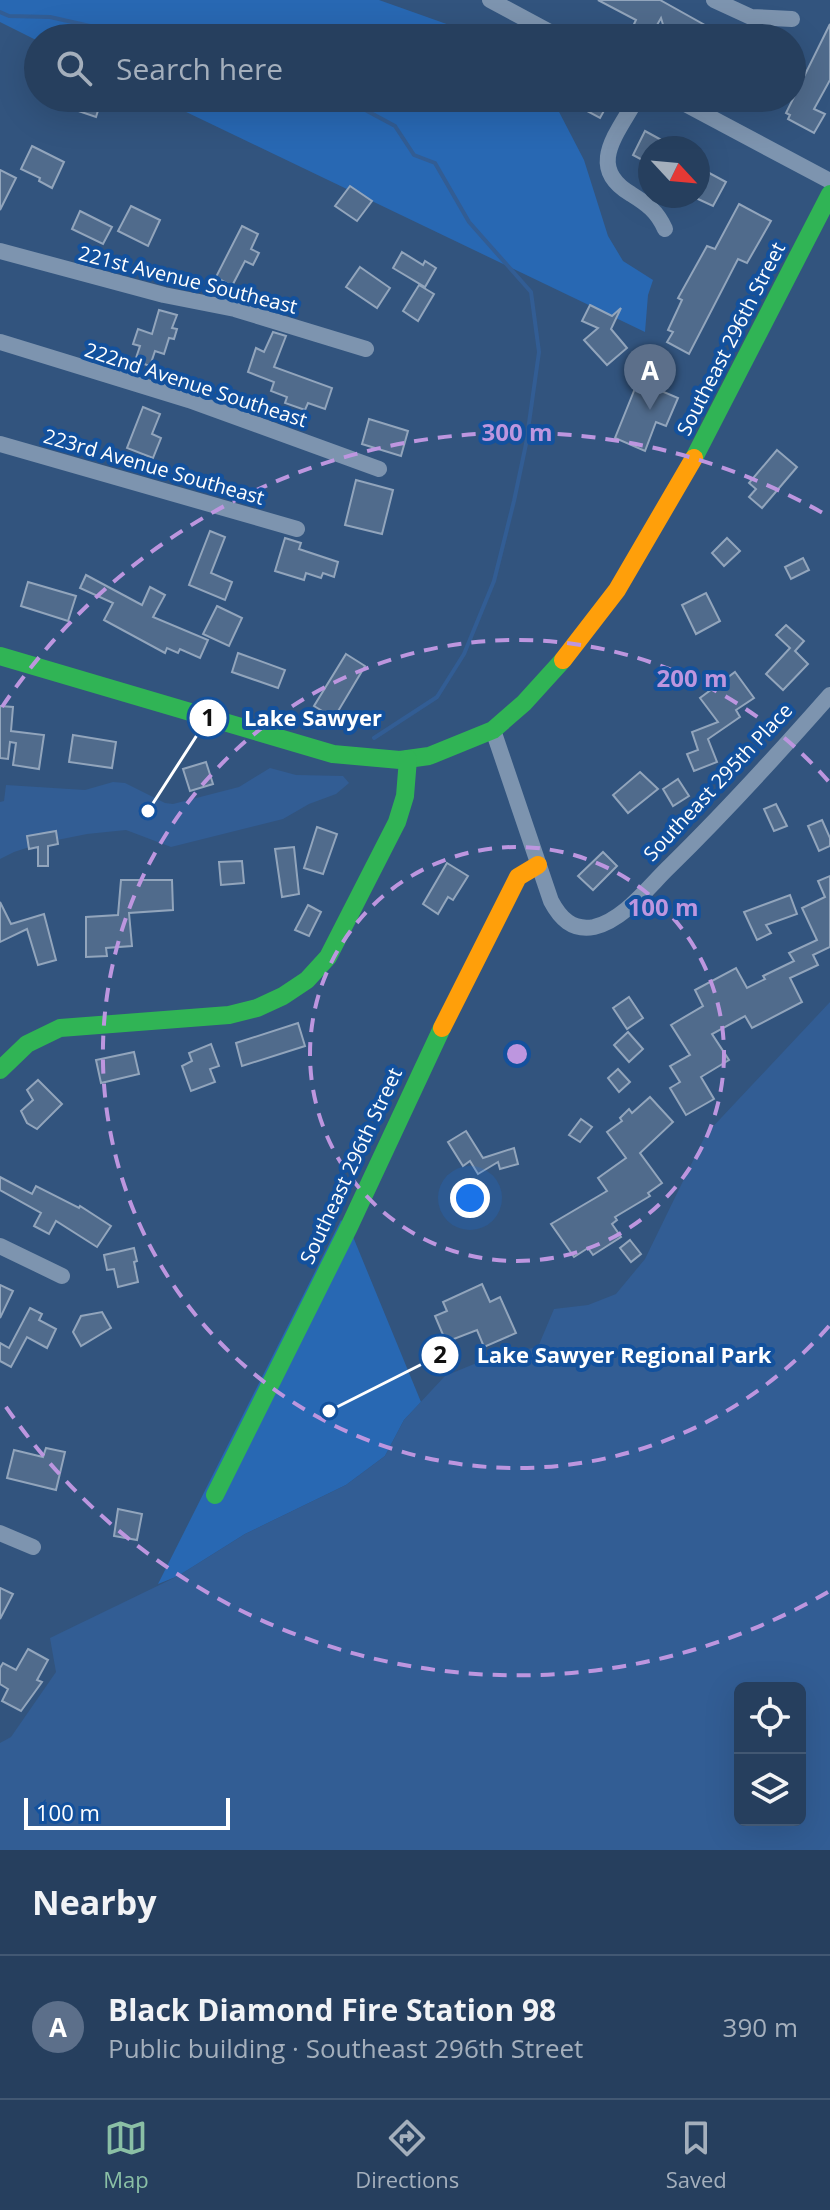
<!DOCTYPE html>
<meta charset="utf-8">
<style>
body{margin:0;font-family:"Open Sans",sans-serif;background:#2e4664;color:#f1f3f6}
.controls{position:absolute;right:24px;bottom:24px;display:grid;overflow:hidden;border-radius:12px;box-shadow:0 8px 32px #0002}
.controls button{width:72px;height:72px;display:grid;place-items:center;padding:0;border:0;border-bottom:2px solid #425873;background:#263f5e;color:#f1f3f6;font:40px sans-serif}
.compass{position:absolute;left:638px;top:136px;width:72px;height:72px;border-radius:50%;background:#263f5e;box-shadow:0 8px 32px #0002;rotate:116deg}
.scale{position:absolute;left:24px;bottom:20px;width:206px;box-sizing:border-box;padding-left:8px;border:4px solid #fff;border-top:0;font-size:22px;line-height:28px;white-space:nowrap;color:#fff;-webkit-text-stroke:6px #13519d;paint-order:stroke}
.you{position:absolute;left:470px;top:1198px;width:28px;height:28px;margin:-20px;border:6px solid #fff;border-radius:50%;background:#1a73e8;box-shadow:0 0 0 12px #1a73e833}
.badge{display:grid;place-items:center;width:52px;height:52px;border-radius:50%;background:#8abfa5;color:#fff;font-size:26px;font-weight:700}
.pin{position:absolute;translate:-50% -66px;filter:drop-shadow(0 2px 4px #0008)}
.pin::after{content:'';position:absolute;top:42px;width:28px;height:24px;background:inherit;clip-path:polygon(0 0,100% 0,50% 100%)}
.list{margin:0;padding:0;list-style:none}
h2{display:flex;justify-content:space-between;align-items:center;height:104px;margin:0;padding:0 32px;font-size:34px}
h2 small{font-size:26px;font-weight:400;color:#a4afbc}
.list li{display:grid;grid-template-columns:52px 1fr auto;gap:24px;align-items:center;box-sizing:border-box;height:144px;padding:0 32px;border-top:2px solid #425873}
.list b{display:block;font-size:30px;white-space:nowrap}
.list p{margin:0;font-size:26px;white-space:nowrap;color:#a4afbc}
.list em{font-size:26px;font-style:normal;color:#a4afbc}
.icon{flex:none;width:44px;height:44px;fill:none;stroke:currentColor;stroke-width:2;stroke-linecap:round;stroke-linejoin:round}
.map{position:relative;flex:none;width:830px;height:1850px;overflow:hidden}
.search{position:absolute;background:#263f5e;box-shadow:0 8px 32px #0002;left:24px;right:24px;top:24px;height:88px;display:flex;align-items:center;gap:20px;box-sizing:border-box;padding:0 28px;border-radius:44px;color:#a4afbc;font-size:30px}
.sheet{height:248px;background:#263f5e}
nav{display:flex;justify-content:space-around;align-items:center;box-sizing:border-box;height:112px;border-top:2px solid #425873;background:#263f5e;font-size:22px;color:#a4afbc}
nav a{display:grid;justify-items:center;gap:4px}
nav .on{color:#8abfa5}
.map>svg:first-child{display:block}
.green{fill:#2868b3}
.water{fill:#325d94;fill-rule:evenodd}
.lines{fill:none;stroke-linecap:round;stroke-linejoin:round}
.stream{stroke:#325d94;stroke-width:4}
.building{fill:#506b8c;stroke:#92a5bc;stroke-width:2}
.street{stroke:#7d94af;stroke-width:16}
.fast{stroke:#30b455;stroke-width:18}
.slow{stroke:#ff9f0a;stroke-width:18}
.ring{fill:none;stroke:#bd96df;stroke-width:4;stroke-dasharray:14 10}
.labels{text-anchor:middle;stroke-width:8;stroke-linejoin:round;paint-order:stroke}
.street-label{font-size:20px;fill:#fff;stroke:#13519d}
.centre{fill:#bd96df;stroke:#13519d;stroke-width:4}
.ring-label{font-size:24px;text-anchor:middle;font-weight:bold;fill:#bd96df;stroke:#13519d;stroke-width:8;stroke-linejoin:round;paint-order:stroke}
.leader{fill:none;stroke:#fff;stroke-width:3}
.callout-dot{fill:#fff;stroke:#13519d;stroke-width:3}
.mark-label{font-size:24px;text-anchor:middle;font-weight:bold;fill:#111}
.callout-label{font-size:22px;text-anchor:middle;font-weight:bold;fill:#fff;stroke:#13519d;stroke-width:8;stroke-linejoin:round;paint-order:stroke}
</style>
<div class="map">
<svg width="830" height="1850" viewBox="0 0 830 1850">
<rect width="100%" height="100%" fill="#32547e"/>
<g class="green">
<polygon points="0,0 379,0 486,38 38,38 38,41 0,22"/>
<polygon points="157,98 547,98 556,106 584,160 608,236 623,261 653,280 648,295 645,332"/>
<polygon points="341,1220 349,1227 421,1402 404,1420 385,1456 346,1485 245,1534 178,1576 158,1584"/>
</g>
<g class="water">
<polygon points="270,768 296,775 343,776 349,783 336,794 309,804 283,819 171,847 126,830 87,834 42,843 14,852 0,859 0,802 4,801 6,785 85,790 113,782 125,783 165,803 173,804 239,787"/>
<path d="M830,1002V1850H0V1743L11,1737L56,1672L50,1638L178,1576L245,1534L346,1485L385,1456L404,1420L445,1376L496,1355L538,1347L554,1309L588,1305L616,1294L645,1259L706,1134ZM740,1688H800V1820H740Z"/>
</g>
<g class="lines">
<g class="stream">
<polyline points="0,12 9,16 50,17 143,38"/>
<polyline points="343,98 395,126 414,155 435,163 469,222 531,292 539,352 526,444 514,501 494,581 464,654 437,697 374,738"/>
</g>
</g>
<g class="building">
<polygon points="598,0 660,0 728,38 667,38 661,18 652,34 634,24 636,20"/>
<polygon points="830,24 830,80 814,109 825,114 814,133 788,119 790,115 786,113"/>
<polygon points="46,98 102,98 96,117 46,100"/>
<polygon points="563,98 611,98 600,118"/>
<polygon points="645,131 676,148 650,148 650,164 633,155"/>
<polygon points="32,146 64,162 52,188 39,181 40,178 21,169"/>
<polygon points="698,167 726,182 713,206 698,199"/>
<polygon points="0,170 16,178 0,210"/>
<polygon points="350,186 372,201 357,221 335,206"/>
<polygon points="739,204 771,221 747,263 738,259 689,354 667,342 673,332 668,330 682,300 678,298 707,246 715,249"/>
<polygon points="131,206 160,220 148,246 118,231"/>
<polygon points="80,211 112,227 103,244 72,229"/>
<polygon points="242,226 258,234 251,249 259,253 253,265 245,261 232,286 216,277"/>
<polygon points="402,252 423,265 425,261 436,268 425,287 393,268"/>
<polygon points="360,267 390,288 377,308 346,287"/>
<polygon points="419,285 434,294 418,321 403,311"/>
<polygon points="590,305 612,316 621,308 611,329 627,348 607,365 584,340 598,328 582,321"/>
<polygon points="159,310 177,315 172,328 177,329 174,339 169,338 164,354 155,351 150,366 135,361 140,346 133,344 138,329 152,334"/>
<polygon points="273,332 286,336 274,367 332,388 325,409 308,403 305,410 285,403 287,397 271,391 274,382 248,372 256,348 264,352"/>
<polygon points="638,381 678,398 666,426 656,422 645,451 615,438"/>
<polygon points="143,407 160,414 152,434 161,438 153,458 127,448"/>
<polygon points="369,419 408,431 401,456 362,444"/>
<polygon points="777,450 797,467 762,508 749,497 756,489 749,483"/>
<polygon points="356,480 393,490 382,534 345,525"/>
<polygon points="210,531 225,537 211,573 232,582 225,600 189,585"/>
<polygon points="285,538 301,543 299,549 338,562 334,577 323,573 321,578 306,573 304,580 275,571"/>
<polygon points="727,538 740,551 724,566 712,553"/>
<polygon points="803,558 809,570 791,579 785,567"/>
<polygon points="86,575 142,605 150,587 165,595 153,617 208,640 200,658 180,649 178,653 167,648 165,653 104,620 113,603 80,588"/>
<polygon points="28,582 76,596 68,621 21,606"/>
<polygon points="706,593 720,621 696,634 682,605"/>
<polygon points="217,606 242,618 229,646 203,634"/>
<polygon points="786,625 804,641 795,651 808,664 783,690 766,674 790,648 776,635"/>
<polygon points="238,653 285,670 278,688 232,672"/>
<polygon points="346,654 365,666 334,718 314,706"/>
<polygon points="735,672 754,698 736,710 740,717 708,739 717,762 694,771 687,754 698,750 692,732 718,722 700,698"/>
<polygon points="0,706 13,707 11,731 44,735 39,769 13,765 16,743 10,742 8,759 0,758"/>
<polygon points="73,735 116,742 112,768 69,762"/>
<polygon points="206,762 213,784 190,791 183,769"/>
<polygon points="640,772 658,789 628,813 613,795"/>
<polygon points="678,779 689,796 673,806 663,789"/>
<polygon points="776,804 787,826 774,831 764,809"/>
<polygon points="822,820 830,838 830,846 819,851 808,826"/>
<polygon points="317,827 337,834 323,874 304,868"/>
<polygon points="56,831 58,844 48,846 48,866 38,866 38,847 29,849 27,836"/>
<polygon points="294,847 299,894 282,897 275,849"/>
<polygon points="603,852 617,866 593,890 578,876"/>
<polygon points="242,861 244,883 221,885 219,862"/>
<polygon points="447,863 468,876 453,900 448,897 438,914 423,904"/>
<polygon points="830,876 830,947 813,955 818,965 790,978 802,1002 752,1028 745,1016 712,1034 729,1060 701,1077 714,1099 686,1115 670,1088 680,1082 670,1066 690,1055 671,1025 703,1006 695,990 736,968 747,988 765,979 763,976 794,961 789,953 817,940 802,908 825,897 818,881"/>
<polygon points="121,880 172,880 173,910 129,913 132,946 106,948 107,956 86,957 86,917 118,915"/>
<polygon points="790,895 797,914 766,925 771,933 757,940 744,912"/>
<polygon points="0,902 11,924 44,914 56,960 38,965 27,929 0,942"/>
<polygon points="308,905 321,912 309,936 295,930"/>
<polygon points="629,997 643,1018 627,1029 613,1008"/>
<polygon points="298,1023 305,1046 242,1066 236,1043"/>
<polygon points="628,1032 643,1049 629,1062 614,1045"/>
<polygon points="211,1044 219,1066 210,1069 215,1082 191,1091 182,1066 192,1061 189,1053"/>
<polygon points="134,1052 139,1074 101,1083 96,1060"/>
<polygon points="618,1069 630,1082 619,1092 608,1078"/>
<polygon points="38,1080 62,1104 37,1129 27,1123 21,1111 33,1100 27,1090"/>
<polygon points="650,1097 673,1122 640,1153 662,1183 648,1193 650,1196 615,1217 617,1220 612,1224 621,1237 593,1255 588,1248 574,1257 551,1224 607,1191 598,1178 626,1158 607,1132 622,1121 620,1118 629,1109 632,1113"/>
<polygon points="581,1119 592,1127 580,1142 569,1135"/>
<polygon points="466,1131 483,1158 514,1148 518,1164 500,1169 498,1162 478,1174 470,1161 463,1166 448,1142"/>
<polygon points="0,1177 32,1194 36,1186 79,1208 80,1206 111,1226 97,1247 56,1221 49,1234 34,1226 41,1213 0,1190"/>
<polygon points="630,1240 641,1254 631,1262 620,1248"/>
<polygon points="134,1248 137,1261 134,1262 138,1282 118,1287 114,1269 107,1270 104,1255"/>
<polygon points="482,1284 490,1302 500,1297 516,1333 484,1347 477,1330 446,1342 435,1316 447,1311 443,1302"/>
<polygon points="0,1285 13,1291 0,1318"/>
<polygon points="30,1308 42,1314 39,1320 56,1329 47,1348 27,1337 11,1367 0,1361 0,1343 9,1348"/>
<polygon points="102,1312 111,1328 81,1346 73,1332 81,1316"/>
<polygon points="46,1448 65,1452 56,1490 7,1478 14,1450 43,1457"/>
<polygon points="118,1509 142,1514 137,1540 114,1536"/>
<polygon points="0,1588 13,1594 0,1619"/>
<polygon points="28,1649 48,1660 37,1680 42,1682 21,1711 2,1701 8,1689 0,1684 0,1668 3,1663 16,1670"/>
</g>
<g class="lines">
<g class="street">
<polyline points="490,0 561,38"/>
<polyline points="714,0 751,17 792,19"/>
<path d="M637,98C618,133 585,167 631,194C647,204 657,211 665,229"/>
<polyline points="674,98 830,181"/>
<polyline points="0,251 164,295 235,309 366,349"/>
<polyline points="0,342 189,400 379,469"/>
<polyline points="0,444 297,529"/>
<path d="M493,730L551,901C560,918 572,931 594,927C624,920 649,886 670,866C726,811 778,754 830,695"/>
<polyline points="0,1246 62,1276"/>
<polyline points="0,1533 33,1547"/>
</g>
<g class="fast">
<polyline points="694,458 830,194"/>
<polyline points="0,656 333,754 400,760 429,756 493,730 524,703 563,660"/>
<polyline points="0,1070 27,1044 60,1028 229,1015 257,1008 283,996 307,980 328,957 397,822 405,796 408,759"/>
<polyline points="215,1495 349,1227 442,1028"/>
</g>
<g class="slow">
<polyline points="563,660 617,590 694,458"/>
<polyline points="442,1028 518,877 538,865"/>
</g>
</g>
<g class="ring">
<circle cx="517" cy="1054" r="207"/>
<path d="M829 1326A414 414 0 1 1 829 782"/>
<path d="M828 1592A621 621 0 0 1 2 1401M2 707A621 621 0 0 1 828 516"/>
</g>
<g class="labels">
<g class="street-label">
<text transform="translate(188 280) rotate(14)" y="7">221st Avenue Southeast</text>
<text transform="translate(731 339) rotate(-63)" y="7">Southeast 296th Street</text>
<text transform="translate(196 385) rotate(18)" y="7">222nd Avenue Southeast</text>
<text transform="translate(154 467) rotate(16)" y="7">223rd Avenue Southeast</text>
<text transform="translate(718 782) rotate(-47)" y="7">Southeast 295th Place</text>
<text transform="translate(351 1166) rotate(-65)" y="7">Southeast 296th Street</text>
</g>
</g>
<circle cx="517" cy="1054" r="12" class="centre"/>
<g class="ring-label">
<text x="517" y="441">300 m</text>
<text x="692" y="687">200 m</text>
<text x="663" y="916">100 m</text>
</g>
<path class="leader" d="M148 811L208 718M329 1411L440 1355"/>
<g class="callout-dot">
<circle cx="148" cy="811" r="8"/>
<circle cx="329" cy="1411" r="8"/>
<circle cx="208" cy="718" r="20"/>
<circle cx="440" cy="1355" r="20"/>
</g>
<g class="mark-label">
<text x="208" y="726">1</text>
<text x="440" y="1363">2</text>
</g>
<g class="callout-label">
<text x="313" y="726">Lake Sawyer</text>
<text x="624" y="1363">Lake Sawyer Regional Park</text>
</g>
</svg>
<div class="controls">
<button><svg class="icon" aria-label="locate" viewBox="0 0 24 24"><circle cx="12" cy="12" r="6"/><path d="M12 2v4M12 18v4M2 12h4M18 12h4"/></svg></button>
<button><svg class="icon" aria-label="layers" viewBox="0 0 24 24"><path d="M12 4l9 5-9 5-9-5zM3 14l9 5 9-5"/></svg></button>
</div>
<svg class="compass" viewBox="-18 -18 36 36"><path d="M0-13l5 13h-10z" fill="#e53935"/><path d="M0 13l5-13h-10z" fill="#a4afbc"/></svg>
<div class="scale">100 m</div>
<div class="you"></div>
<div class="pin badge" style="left:650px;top:410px;background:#5c6f8a">A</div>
<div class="search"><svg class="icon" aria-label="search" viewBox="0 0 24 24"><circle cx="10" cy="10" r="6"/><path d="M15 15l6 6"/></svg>Search here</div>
</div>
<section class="sheet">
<h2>Nearby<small></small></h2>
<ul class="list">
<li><span class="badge" style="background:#5c6f8a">A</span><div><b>Black Diamond Fire Station 98</b><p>Public building · Southeast 296th Street</p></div><em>390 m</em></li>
</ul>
</section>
<nav>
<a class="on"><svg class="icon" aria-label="map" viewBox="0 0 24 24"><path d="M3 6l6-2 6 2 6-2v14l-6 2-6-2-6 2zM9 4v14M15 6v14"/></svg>Map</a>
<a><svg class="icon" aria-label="directions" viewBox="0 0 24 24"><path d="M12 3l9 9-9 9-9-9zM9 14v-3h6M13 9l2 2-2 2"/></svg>Directions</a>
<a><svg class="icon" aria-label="saved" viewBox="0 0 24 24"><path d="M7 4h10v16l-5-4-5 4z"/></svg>Saved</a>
</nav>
